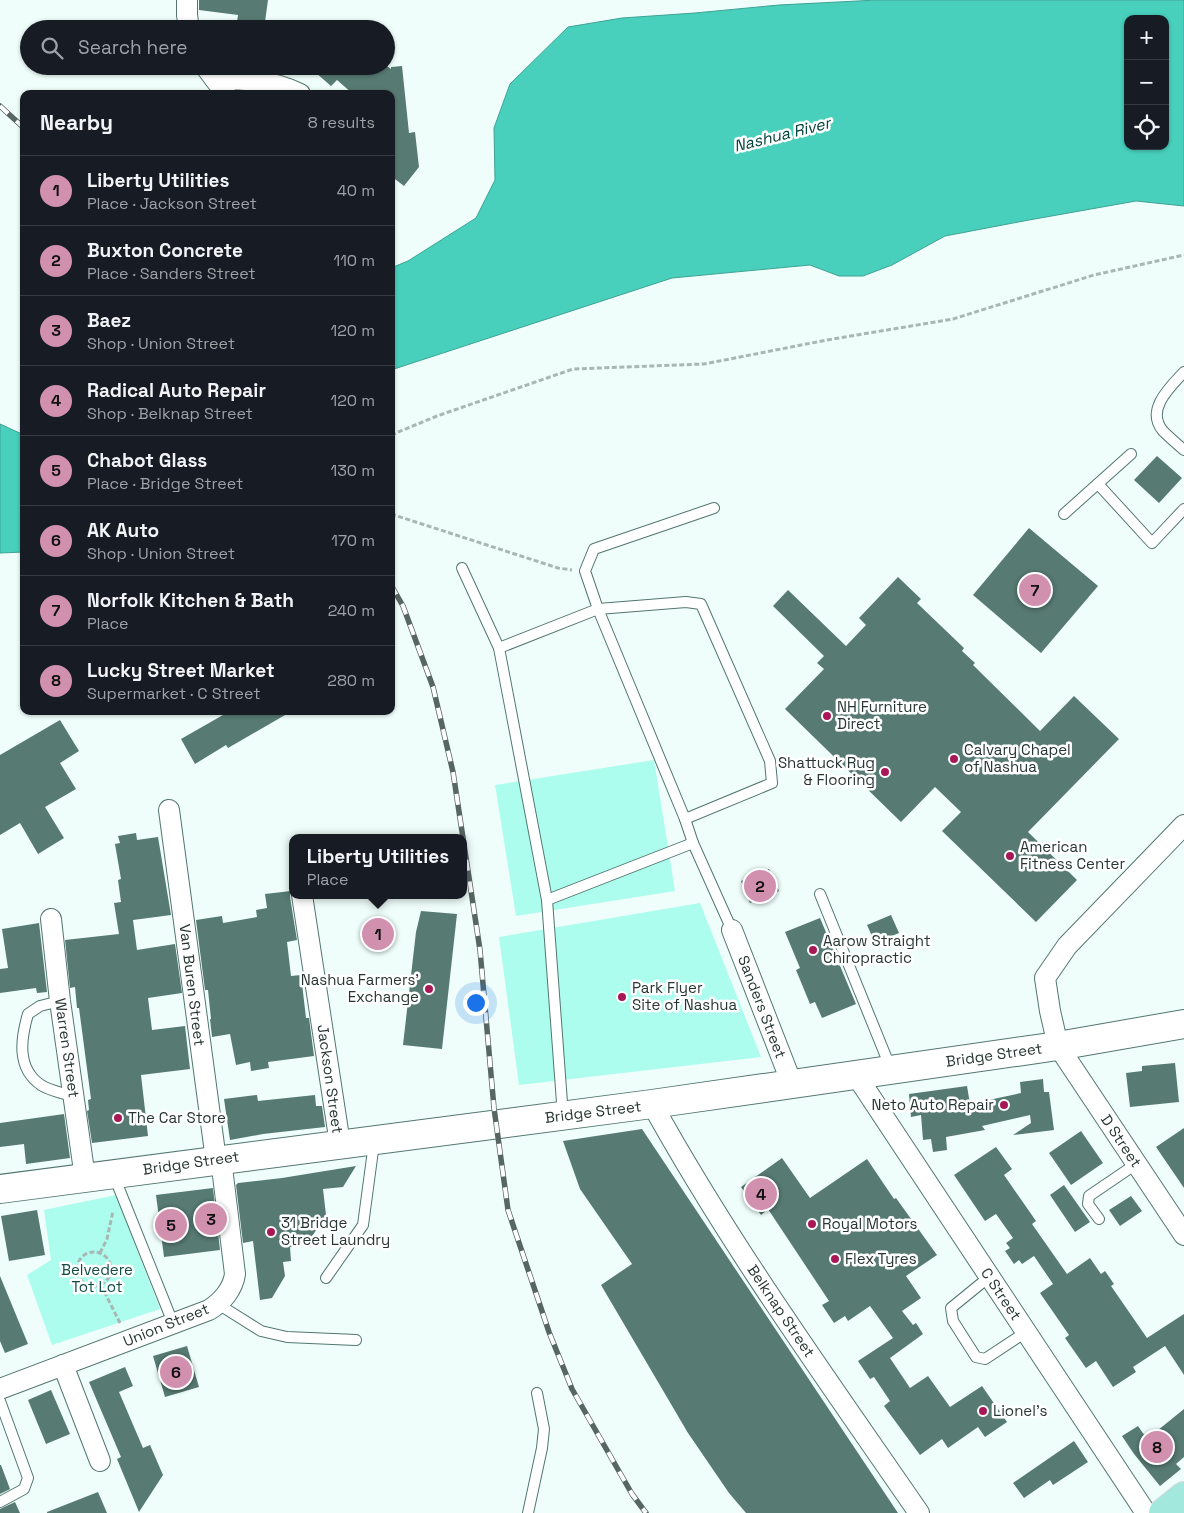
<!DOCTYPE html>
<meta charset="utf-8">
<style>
body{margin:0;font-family:"Space Grotesk",sans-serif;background:#20242c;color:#f1f3f6}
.controls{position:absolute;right:15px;top:15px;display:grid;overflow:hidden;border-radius:10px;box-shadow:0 1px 4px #0004}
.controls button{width:45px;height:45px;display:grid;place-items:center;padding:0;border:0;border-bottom:1px solid #363941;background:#171b24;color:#f1f3f6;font:25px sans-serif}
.you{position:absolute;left:475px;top:1002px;width:18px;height:18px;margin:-12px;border:4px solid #fff;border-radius:50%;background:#1a73e8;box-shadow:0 0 0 8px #1a73e833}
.badge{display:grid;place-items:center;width:32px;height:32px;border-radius:50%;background:#d090ae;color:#111;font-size:16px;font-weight:700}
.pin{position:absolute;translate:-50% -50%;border:2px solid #fff;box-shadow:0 1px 5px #0006}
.popup{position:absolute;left:289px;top:834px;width:178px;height:65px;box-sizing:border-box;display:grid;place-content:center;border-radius:10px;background:#171b24;filter:drop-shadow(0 1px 4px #0005);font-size:16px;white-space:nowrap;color:#9ea1a6}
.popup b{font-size:19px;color:#f1f3f6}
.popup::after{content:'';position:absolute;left:50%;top:100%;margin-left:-10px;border:10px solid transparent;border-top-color:#171b24}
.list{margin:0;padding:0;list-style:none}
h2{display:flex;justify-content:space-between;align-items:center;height:65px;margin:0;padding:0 20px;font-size:21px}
h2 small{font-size:16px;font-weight:400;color:#9ea1a6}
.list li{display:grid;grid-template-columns:32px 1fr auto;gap:15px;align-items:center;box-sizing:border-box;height:70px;padding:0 20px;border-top:1px solid #363941}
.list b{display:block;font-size:19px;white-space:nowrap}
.list p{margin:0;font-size:16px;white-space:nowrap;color:#9ea1a6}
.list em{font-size:16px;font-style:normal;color:#9ea1a6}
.icon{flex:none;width:28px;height:28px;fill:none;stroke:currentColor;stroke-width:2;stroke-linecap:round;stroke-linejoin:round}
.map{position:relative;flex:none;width:1184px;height:1513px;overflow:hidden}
.search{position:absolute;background:#171b24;box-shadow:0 1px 4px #0004;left:20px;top:20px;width:375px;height:55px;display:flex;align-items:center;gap:12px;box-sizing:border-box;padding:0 18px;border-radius:28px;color:#9ea1a6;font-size:19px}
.panel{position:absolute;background:#171b24;box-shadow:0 1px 4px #0004;left:20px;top:90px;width:375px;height:625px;border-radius:10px}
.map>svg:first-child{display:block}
.green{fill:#acfdee}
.water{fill:#48d0bd;stroke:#3ea294;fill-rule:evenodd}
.building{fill:#577a73}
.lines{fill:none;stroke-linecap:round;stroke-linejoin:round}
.lane-casing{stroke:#537670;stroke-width:12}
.street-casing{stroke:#537670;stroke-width:22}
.secondary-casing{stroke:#537670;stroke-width:30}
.primary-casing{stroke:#d8dbda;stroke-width:30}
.path{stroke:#a8b7b4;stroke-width:3;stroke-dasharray:5 2.5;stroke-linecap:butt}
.lane{stroke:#fff;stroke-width:10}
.street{stroke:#fff;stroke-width:20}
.secondary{stroke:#fff;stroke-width:28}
.primary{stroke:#a3e8dd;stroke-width:28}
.rail-casing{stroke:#576663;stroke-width:5.5}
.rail{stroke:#fff;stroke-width:4;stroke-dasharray:11;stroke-linecap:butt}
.poi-dot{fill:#a81856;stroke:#fff;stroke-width:2}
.labels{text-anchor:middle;stroke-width:5;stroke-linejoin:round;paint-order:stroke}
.poi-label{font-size:15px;fill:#273633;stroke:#fff;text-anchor:start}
.street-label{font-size:15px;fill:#273633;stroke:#fff}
.park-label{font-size:15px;fill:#114b44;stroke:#fff}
.water-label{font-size:16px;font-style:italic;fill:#05443c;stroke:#fff}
</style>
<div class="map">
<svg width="1184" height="1513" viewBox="0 0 1184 1513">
<rect width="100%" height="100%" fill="#effefb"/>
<g class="green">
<polygon points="654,760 675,891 516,916 495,785"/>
<polygon points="700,903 761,1057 519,1085 499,937"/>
<polygon points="116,1195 160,1309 52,1345 27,1275 51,1260 44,1210"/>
</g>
<g class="water">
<path d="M877,0H1184V206L1136,201L1029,220L945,236L892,265L863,276H839L810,265L672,278L391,370V268L408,261L476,218L495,180L494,128L510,84L568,27L622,18L695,13L779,5ZM1128,19H1165V146H1128Z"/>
<polygon points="0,424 24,435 24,552 0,553"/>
</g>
<g class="building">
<polygon points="199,0 268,0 264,29 236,29 238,15 199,10"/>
<polygon points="308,66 387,66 391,69 391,67 402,66 409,133 415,132 419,167 404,186 391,176 391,94 353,94 337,80 331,86"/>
<polygon points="1157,456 1182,478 1159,503 1134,480"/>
<polygon points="1029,528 1098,586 1041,653 973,595"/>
<polygon points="898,577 921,599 917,603 964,648 962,651 975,663 973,665 1040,731 1074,696 1119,739 1028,832 1077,880 1036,922 942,831 961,812 935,787 901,822 785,709 824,669 817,663 824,656 773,606 788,590 846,646 866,625 859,618"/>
<polygon points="230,711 292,711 228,748 226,745 195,764 181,739"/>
<polygon points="60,720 79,751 60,763 76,789 45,807 64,838 38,854 20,823 0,835 0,755"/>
<polygon points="136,833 137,840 158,837 171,915 133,920 137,950 175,944 182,993 148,998 152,1030 185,1026 190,1069 141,1075 148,1136 92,1143 87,1111 89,1110 88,1100 91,1099 79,1008 77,1008 75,987 70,988 65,940 119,934 114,903 121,902 118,880 121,879 115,844 120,843 118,836"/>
<polygon points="769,869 779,891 750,903 741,881"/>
<polygon points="291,891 290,897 297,940 287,942 291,976 301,975 306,1018 309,1018 314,1056 268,1062 269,1068 251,1071 250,1062 236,1065 230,1034 212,1037 210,1019 211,1019 208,990 205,990 196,920 222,916 223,923 257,917 256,910 267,908 265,894"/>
<polygon points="421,911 457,914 442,1049 403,1045 416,932"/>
<polygon points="891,915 899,933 875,943 867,925"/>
<polygon points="820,918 856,1004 822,1018 815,1002 810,1004 796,970 800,968 785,932"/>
<polygon points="39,923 47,992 37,993 36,988 0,993 0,969 8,968 2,929"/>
<polygon points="389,925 390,942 368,944 366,927"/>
<polygon points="1175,1063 1179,1102 1130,1107 1126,1073 1142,1071 1142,1066"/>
<polygon points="1043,1079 1044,1092 1049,1092 1054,1130 1013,1135 1031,1123 1030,1115 982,1126 985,1130 946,1137 947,1150 933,1152 931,1139 923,1140 921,1115 911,1117 909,1094 967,1086 970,1104 1021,1093 1020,1082"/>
<polygon points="257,1095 258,1101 315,1095 316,1106 322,1106 325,1127 263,1134 230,1140 224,1099"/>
<polygon points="64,1114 70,1158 26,1164 24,1144 0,1147 0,1123"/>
<polygon points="1184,1128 1184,1188 1156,1147"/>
<polygon points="642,1129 898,1513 746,1513 729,1493 688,1433 601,1285 632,1264 580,1189 563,1141"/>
<polygon points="1081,1131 1103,1163 1071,1185 1049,1153"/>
<polygon points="996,1147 1012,1169 1004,1175 1036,1221 1032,1224 1067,1274 1090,1258 1101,1274 1105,1271 1114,1284 1111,1286 1147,1338 1184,1314 1184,1375 1165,1346 1133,1367 1136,1372 1113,1387 1096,1361 1086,1368 1065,1338 1069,1335 1040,1293 1053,1284 1034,1256 1022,1264 1019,1260 1014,1264 1005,1251 1010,1248 1006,1243 1013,1238 996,1214 985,1221 954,1175"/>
<polygon points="782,1158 810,1198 867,1159 894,1199 896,1198 937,1255 906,1276 921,1298 902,1311 913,1325 916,1323 923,1334 890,1358 910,1388 928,1376 950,1407 982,1386 1007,1422 985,1437 978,1427 948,1448 942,1439 920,1455 884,1406 890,1401 874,1377 870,1379 858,1361 893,1338 870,1306 848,1321 845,1316 834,1323 822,1305 829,1301 768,1209 761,1215 741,1187"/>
<polygon points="356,1166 343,1187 323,1189 326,1215 307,1244 290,1247 291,1261 283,1262 285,1276 272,1298 260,1300 253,1241 243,1243 236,1185 238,1183 282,1178"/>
<polygon points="1064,1185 1090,1222 1075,1232 1050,1195"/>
<polygon points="213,1188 220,1250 164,1257 156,1195"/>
<polygon points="1131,1196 1142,1211 1120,1226 1109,1210"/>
<polygon points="37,1210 45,1255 9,1261 1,1216"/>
<polygon points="0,1276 28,1344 5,1353 0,1341"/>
<polygon points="187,1346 199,1387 165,1397 153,1356"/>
<polygon points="125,1367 133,1386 119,1392 143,1448 150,1445 163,1475 139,1512 117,1459 121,1457 89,1382"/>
<polygon points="51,1390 70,1434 46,1444 28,1400"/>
<polygon points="1184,1409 1184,1457 1176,1464 1181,1469 1160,1486 1134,1454 1122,1436 1138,1426 1147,1439"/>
<polygon points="1074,1441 1088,1462 1053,1485 1050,1480 1024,1498 1013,1483"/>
<polygon points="0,1465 1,1465 10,1489 0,1494"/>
<polygon points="98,1492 107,1513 47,1513 47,1512"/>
<polygon points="15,1502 20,1513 0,1513 0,1509"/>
</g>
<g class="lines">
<g class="lane-casing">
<g id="lane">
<path d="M1184,372C1170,387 1145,410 1163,431C1170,438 1177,444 1184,450"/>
<polyline points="1098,484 1152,543 1184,509"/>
<polyline points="714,508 594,549 585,571 598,609 685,819 693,843 732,930"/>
<polyline points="1064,514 1131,454"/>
<polyline points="462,568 499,648"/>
<polyline points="685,819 772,783 770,761 701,604 686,602 598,609 499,648 547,900 693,843"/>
<polyline points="820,894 891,1069"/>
<polyline points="547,900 563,1116"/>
<path d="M60,1001L40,1006L28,1014C21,1038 16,1068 41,1085C50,1091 64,1093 74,1097"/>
<polyline points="114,1176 173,1323"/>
<polyline points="1099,1219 1088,1204 1089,1196 1136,1164"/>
<polyline points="989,1277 951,1308 953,1321 976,1357 985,1359 1026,1332"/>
<polyline points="326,1278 363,1225 374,1143"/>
<polyline points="218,1304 261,1331 287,1337 356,1340"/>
<polyline points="0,1401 28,1478 24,1489 0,1502"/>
<polyline points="528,1513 542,1448 544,1429 537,1393"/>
</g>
</g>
<g class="street-casing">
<g id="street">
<polyline points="187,0 187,15 189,29"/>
<polyline points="205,66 226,94"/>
<path d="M215,79C246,79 271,80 300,94"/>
<polyline points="169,810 216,1160"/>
<polyline points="1184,825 1067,946 1045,978 1050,1011 1058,1046 1184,1235"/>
<polyline points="302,895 340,1144"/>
<polyline points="51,919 60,1001 85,1178"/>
<polyline points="732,930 792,1084"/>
<polyline points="856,1075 1146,1513"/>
<path d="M652,1104C731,1247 827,1379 919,1513"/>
<polyline points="63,1365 100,1461"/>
<path d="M0,1389L209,1310C222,1302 233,1289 235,1274L221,1159"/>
</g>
</g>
<g class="secondary-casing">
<polyline id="secondary" points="0,1189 652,1104 1058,1046 1184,1024"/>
</g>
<g class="primary-casing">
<polyline id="primary" points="1163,1513 1184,1496"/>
</g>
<g class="path">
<polyline points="391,435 437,416 573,369 704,364 827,340 953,319 1094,275 1184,255"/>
<polyline points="391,514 558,568 572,570"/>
<circle cx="94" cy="1269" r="17"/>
<polyline points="100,1253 107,1239 113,1211"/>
<polyline points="101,1285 120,1323"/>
</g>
<use href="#lane" class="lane"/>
<use href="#street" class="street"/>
<use href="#secondary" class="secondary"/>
<use href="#primary" class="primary"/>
<g class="rail-casing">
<g id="rail">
<polyline points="0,106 24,128"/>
<polyline points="391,585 403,606 433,687 453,772 463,838"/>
<polyline points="463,838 480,950 494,1108 508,1210 549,1332 572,1389 632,1494 646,1513"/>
</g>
</g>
<use href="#rail" class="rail"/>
</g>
<g class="poi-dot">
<circle cx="827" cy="716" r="5"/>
<circle cx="954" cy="759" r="5"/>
<circle cx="885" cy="772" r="5"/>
<circle cx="1010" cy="856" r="5"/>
<circle cx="813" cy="950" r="5"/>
<circle cx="429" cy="989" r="5"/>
<circle cx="622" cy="997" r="5"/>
<circle cx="1004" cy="1105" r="5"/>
<circle cx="118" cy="1118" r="5"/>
<circle cx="812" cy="1224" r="5"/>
<circle cx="271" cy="1232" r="5"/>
<circle cx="835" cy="1259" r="5"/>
<circle cx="983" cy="1411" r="5"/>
</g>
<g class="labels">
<g class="poi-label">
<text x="837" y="712">NH Furniture<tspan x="837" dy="17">Direct</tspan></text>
<text x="964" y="755">Calvary Chapel<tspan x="964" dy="17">of Nashua</tspan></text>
<text x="875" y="768" text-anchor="end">Shattuck Rug<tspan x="875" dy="17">&amp; Flooring</tspan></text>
<text x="1020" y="852">American<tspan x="1020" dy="17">Fitness Center</tspan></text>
<text x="823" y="946">Aarow Straight<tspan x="823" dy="17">Chiropractic</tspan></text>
<text x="419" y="985" text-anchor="end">Nashua Farmers'<tspan x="419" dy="17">Exchange</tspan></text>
<text x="632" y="993">Park Flyer<tspan x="632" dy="17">Site of Nashua</tspan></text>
<text x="994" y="1110" text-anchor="end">Neto Auto Repair</text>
<text x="128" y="1123">The Car Store</text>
<text x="281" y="1228">31 Bridge<tspan x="281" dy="17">Street Laundry</tspan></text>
<text x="822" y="1229">Royal Motors</text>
<text x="845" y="1264">Flex Tyres</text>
<text x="993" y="1416">Lionel's</text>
</g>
<g class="street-label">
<text transform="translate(192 985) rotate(83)" y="5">Van Buren Street</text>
<text transform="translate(762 1007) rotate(69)" y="5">Sanders Street</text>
<text transform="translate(67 1048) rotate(82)" y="5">Warren Street</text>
<text transform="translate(994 1055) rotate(-8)" y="5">Bridge Street</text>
<text transform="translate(330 1079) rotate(82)" y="5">Jackson Street</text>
<text transform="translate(593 1112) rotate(-7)" y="5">Bridge Street</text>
<text transform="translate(1121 1141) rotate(56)" y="5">D Street</text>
<text transform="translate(191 1163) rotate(-8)" y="5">Bridge Street</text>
<text transform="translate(1001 1294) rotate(56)" y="5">C Street</text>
<text transform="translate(781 1311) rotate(56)" y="5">Belknap Street</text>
<text transform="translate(166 1325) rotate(-22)" y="5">Union Street</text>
</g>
<g class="park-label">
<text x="97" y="1275">Belvedere<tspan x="97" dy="17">Tot Lot</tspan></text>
</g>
<g class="water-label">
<text transform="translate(782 134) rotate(-14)" y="6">Nashua River</text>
</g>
</g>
</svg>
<div class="controls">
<button>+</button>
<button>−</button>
<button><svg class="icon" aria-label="locate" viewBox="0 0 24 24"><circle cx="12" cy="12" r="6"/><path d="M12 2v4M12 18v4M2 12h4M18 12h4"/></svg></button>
</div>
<div class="you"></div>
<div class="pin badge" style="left:378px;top:934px">1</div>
<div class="popup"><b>Liberty Utilities</b>Place</div>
<div class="pin badge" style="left:760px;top:886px">2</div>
<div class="pin badge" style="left:211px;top:1219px">3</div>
<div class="pin badge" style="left:761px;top:1194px">4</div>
<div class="pin badge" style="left:171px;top:1225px">5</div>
<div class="pin badge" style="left:176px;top:1372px">6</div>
<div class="pin badge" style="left:1035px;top:590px">7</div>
<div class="pin badge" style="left:1157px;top:1447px">8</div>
<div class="search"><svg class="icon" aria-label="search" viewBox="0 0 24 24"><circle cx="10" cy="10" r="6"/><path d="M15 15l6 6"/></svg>Search here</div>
<section class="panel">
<h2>Nearby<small>8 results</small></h2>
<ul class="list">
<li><span class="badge">1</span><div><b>Liberty Utilities</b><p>Place · Jackson Street</p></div><em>40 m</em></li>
<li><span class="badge">2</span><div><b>Buxton Concrete</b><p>Place · Sanders Street</p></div><em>110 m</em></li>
<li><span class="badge">3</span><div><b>Baez</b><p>Shop · Union Street</p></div><em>120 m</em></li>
<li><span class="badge">4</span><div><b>Radical Auto Repair</b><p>Shop · Belknap Street</p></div><em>120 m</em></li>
<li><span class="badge">5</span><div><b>Chabot Glass</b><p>Place · Bridge Street</p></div><em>130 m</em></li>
<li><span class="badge">6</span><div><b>AK Auto</b><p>Shop · Union Street</p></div><em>170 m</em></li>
<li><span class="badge">7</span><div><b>Norfolk Kitchen &amp; Bath</b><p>Place</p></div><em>240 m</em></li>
<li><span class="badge">8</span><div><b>Lucky Street Market</b><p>Supermarket · C Street</p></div><em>280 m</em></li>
</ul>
</section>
</div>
